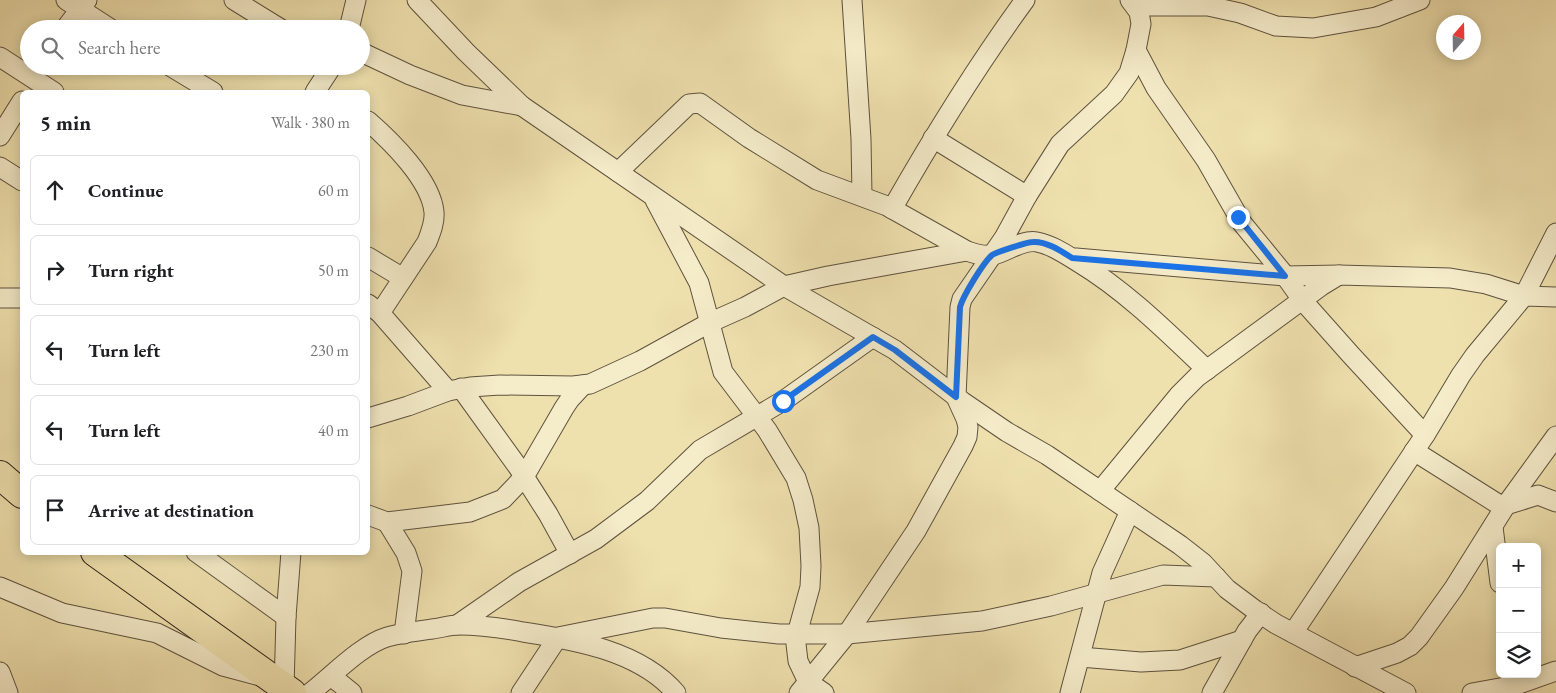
<!DOCTYPE html>
<meta charset="utf-8">
<style>
body{margin:0;font-family:"EB Garamond",serif;background:#f6f6f6;color:#202124}
.controls{position:absolute;right:15px;bottom:15px;display:grid;overflow:hidden;border-radius:8px;box-shadow:0 2px 12px #0003}
.controls button{width:45px;height:45px;display:grid;place-items:center;padding:0;border:0;border-bottom:1px solid #e0e0e0;background:#fff;color:#202124;font:25px sans-serif}
.compass{position:absolute;left:1436px;top:15px;width:45px;height:45px;border-radius:50%;background:#fff;box-shadow:0 2px 12px #0003;rotate:20deg}
.stop{position:absolute;width:15px;height:15px;margin:-11px;border:4px solid #1a73e8;border-radius:50%;background:#fff}
.stop.end{background:#1a73e8;border-color:#fff;box-shadow:0 1px 5px #0008}
.list{margin:0;padding:0;list-style:none}
h2{display:flex;justify-content:space-between;align-items:center;height:65px;margin:0;padding:0 20px;font-size:21px}
h2 small{font-size:16px;font-weight:400;color:#757577}
.list li{display:grid;grid-template-columns:32px 1fr auto;gap:15px;align-items:center;box-sizing:border-box;height:70px;margin:0 10px 10px;padding:0 10px;border:1px solid #e0e0e0;border-radius:8px}
.list b{display:block;font-size:19px;white-space:nowrap}
.list em{font-size:16px;font-style:normal;color:#757577}
.icon{flex:none;width:28px;height:28px;fill:none;stroke:currentColor;stroke-width:2;stroke-linecap:round;stroke-linejoin:round}
.map{position:relative;flex:none;width:1556px;height:693px;overflow:hidden}
.search{position:absolute;background:#fff;box-shadow:0 2px 12px #0003;left:20px;top:20px;width:350px;height:55px;display:flex;align-items:center;gap:12px;box-sizing:border-box;padding:0 18px;border-radius:28px;color:#757577;font-size:19px}
.panel{position:absolute;background:#fff;box-shadow:0 2px 12px #0003;left:20px;top:90px;width:350px;height:465px;border-radius:8px}
.map>svg:first-child{display:block}
.lines{fill:none;stroke-linecap:round;stroke-linejoin:round}
.minor-casing{stroke:#5e523e;stroke-width:21}
.highway-casing{stroke:#2e2319;stroke-width:30}
.minor{stroke:#f5ecca;stroke-width:19}
.highway{stroke:#efe1ae;stroke-width:28}
.route{stroke:#1a73e8;stroke-width:6}
</style>
<div class="map">
<svg width="1556" height="693" viewBox="0 0 1556 693">
<rect width="100%" height="100%" fill="#efe1ae"/>
<filter id="stains"><feTurbulence type="fractalNoise" baseFrequency=".004" numOctaves="4"/><feColorMatrix values="0 0 0 0 .2 0 0 0 0 .09 0 0 0 0 .02 0 0 0 .5 -.17"/></filter>
<radialGradient id="worn" r=".72"><stop offset=".6" stop-color="#630" stop-opacity="0"/><stop offset="1" stop-color="#630" stop-opacity=".3"/></radialGradient>
<g class="lines">
<g class="minor-casing">
<g id="minor">
<polyline points="66,0 111,29"/>
<polyline points="234,0 281,29"/>
<polyline points="417,0 466,52 522,106 784,286 895,350 963,402 1007,432 1047,455 1180,545 1203,563 1227,589 1255,610 1276,624 1406,693"/>
<polyline points="852,0 861,139 862,196"/>
<polyline points="1136,6 1208,6 1240,13 1276,26 1313,28 1376,17 1420,0"/>
<polyline points="65,29 87,0"/>
<polyline points="349,29 356,0"/>
<polyline points="1136,50 1156,88 1206,160 1242,223 1283,273 1303,301 1351,355 1425,435"/>
<polyline points="361,52 410,75 462,95 522,106"/>
<polyline points="0,57 54,92"/>
<polyline points="170,66 213,92"/>
<polyline points="315,92 332,66"/>
<path d="M368,121C391,141 431,180 434,212C435,222 431,232 427,242L380,313"/>
<polyline points="0,136 22,101"/>
<polyline points="933,138 1027,196"/>
<polyline points="0,167 22,181"/>
<path d="M618,172L689,104L700,103L749,138L817,180L887,206L967,251C975,254 985,256 993,255C1007,252 1022,239 1037,242C1052,245 1065,254 1078,262C1126,291 1166,331 1207,370"/>
<polyline points="655,200 699,283 723,372 767,430 796,478 803,500 809,528 811,566 810,587 797,634 796,644 798,661 808,682 824,693"/>
<path d="M892,209C933,137 976,67 1025,0"/>
<polyline points="368,257 403,278"/>
<polyline points="1076,258 1285,276 1339,275 1450,278 1486,284 1524,296 1556,233"/>
<polyline points="0,298 22,298"/>
<polyline points="368,304 380,313 448,391"/>
<polyline points="461,388 518,467 548,514 570,554"/>
<polyline points="368,418 408,406 448,391 470,387 500,385 573,386 590,384 640,361 709,323 745,307 784,286 828,276 967,251"/>
<polyline points="1414,451 1498,504 1506,505 1538,495 1556,502"/>
<polyline points="1100,491 1179,395 1197,377 1321,286 1339,275"/>
<polyline points="368,515 387,522 470,512 503,499 524,477 564,408 570,399 583,385"/>
<polyline points="387,522 406,553 412,571 404,634"/>
<polyline points="1493,527 1500,583"/>
<polyline points="196,552 286,617"/>
<polyline points="0,587 62,613 157,633 223,666 260,676"/>
<polyline points="457,625 519,582 596,539 647,501 700,450 783,401 873,337"/>
<polyline points="1293,633 1425,435 1461,375 1475,355 1524,296 1556,297"/>
<polyline points="1080,657 1141,662 1180,660 1242,640"/>
<polyline points="1355,667 1397,653 1410,646 1419,637 1454,588 1506,505 1556,436"/>
<polyline points="0,672 8,693"/>
<polyline points="331,676 352,693"/>
<polyline points="284,688 286,617 291,552"/>
<path d="M310,693C332,676 361,645 387,637C401,633 417,631 432,629C441,628 450,625 458,625C480,625 502,628 523,632C575,640 640,651 676,693"/>
<polyline points="521,693 558,637 653,618 665,618 721,628 779,634 847,634 982,621 1051,606 1163,575 1216,577"/>
<polyline points="799,693 847,634 916,531 963,446 967,437 968,427 966,419 956,397 960,307 962,299 1004,238 1027,196 1060,144 1114,94 1129,73 1136,50 1141,24 1139,12 1130,0"/>
<polyline points="1070,693 1102,573 1130,511"/>
<polyline points="1212,693 1247,631 1261,613"/>
<polyline points="1472,693 1516,685 1556,671"/>
</g>
</g>
<g class="highway-casing">
<g id="highway">
<polyline points="0,475 22,494"/>
<polyline points="95,552 292,693"/>
</g>
</g>
<use href="#minor" class="minor"/>
<use href="#highway" class="highway"/>
</g>
<g class="lines">
<path class="route" d="M783,401L873,337L895,350L956,397L960,307C963,296 983,263 992,255C997,252 1027,242 1033,242C1046,241 1061,251 1072,258L1285,276L1238,217"/>
</g>
<rect width="100%" height="100%" filter="url(#stains)"/>
<rect width="100%" height="100%" fill="url(#worn)"/>
</svg>
<div class="controls">
<button>+</button>
<button>−</button>
<button><svg class="icon" aria-label="layers" viewBox="0 0 24 24"><path d="M12 4l9 5-9 5-9-5zM3 14l9 5 9-5"/></svg></button>
</div>
<svg class="compass" viewBox="-18 -18 36 36"><path d="M0-13l5 13h-10z" fill="#e53935"/><path d="M0 13l5-13h-10z" fill="#757577"/></svg>
<div class="stop" style="left:783px;top:401px"></div>
<div class="stop end" style="left:1238px;top:217px"></div>
<div class="search"><svg class="icon" aria-label="search" viewBox="0 0 24 24"><circle cx="10" cy="10" r="6"/><path d="M15 15l6 6"/></svg>Search here</div>
<section class="panel">
<h2>5 min<small>Walk · 380 m</small></h2>
<ul class="list">
<li><svg class="icon" aria-label="ahead" viewBox="0 0 24 24"><path d="M12 20V5M6 11l6-6 6 6"/></svg><div><b>Continue</b></div><em>60 m</em></li>
<li><svg class="icon" aria-label="right" viewBox="0 0 24 24"><path d="M7 20v-9h11M14 6l5 5-5 5"/></svg><div><b>Turn right</b></div><em>50 m</em></li>
<li><svg class="icon" aria-label="left" viewBox="0 0 24 24"><path d="M17 20v-9H6M10 6l-5 5 5 5"/></svg><div><b>Turn left</b></div><em>230 m</em></li>
<li><svg class="icon" aria-label="left" viewBox="0 0 24 24"><path d="M17 20v-9H6M10 6l-5 5 5 5"/></svg><div><b>Turn left</b></div><em>40 m</em></li>
<li><svg class="icon" aria-label="arrive" viewBox="0 0 24 24"><path d="M6 21V4h12l-3 4 3 4H6"/></svg><div><b>Arrive at destination</b></div></li>
</ul>
</section>
</div>
